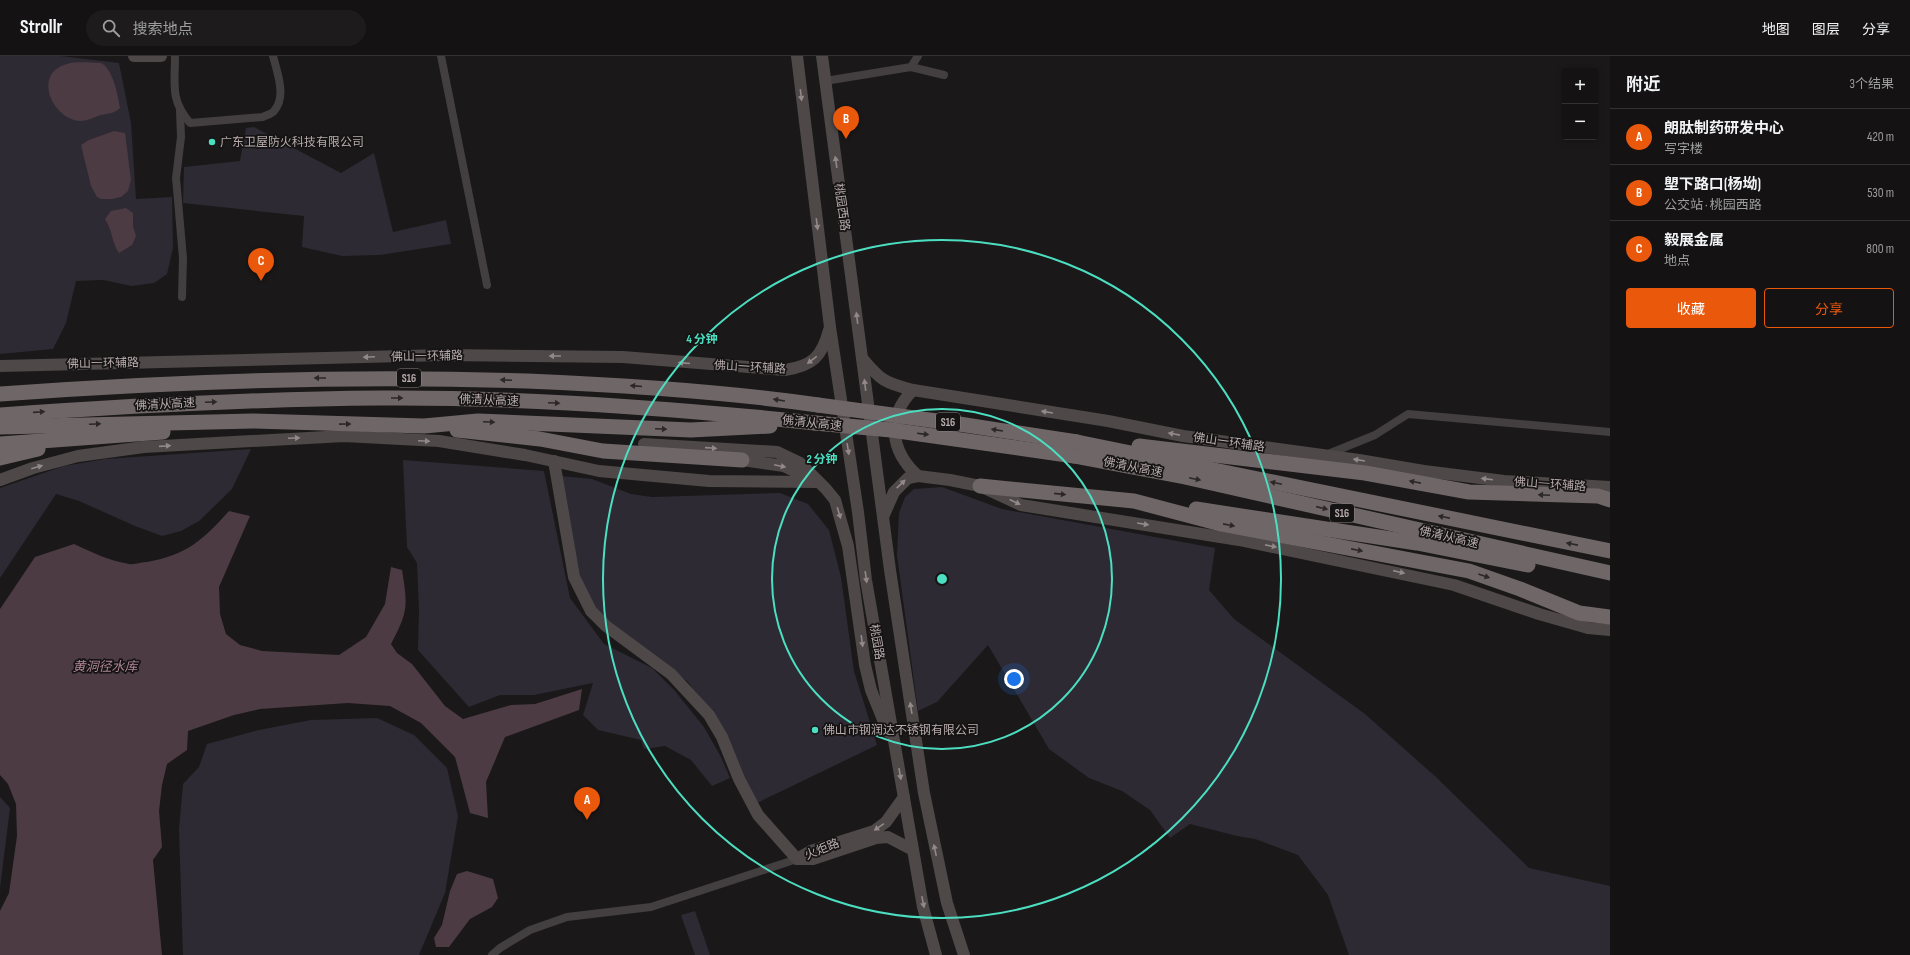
<!DOCTYPE html>
<html lang="zh">
<meta charset="utf-8">
<style>
body{margin:0;font-family:"Sofia Sans Condensed","Noto Sans SC",sans-serif;background:#1d1b1b;color:#f1f3f6}
.controls{position:absolute;right:12px;top:12px;display:grid;overflow:hidden;border-radius:4px;box-shadow:0 2px 6px #0003}
.controls button{width:36px;height:36px;display:grid;place-items:center;padding:0;border:0;border-bottom:1px solid #333232;background:#141212;color:#f1f3f6;font:20px sans-serif}
.you{position:absolute;left:1014px;top:623px;width:14px;height:14px;margin:-10px;border:3px solid #fff;border-radius:50%;background:#1a73e8;box-shadow:0 0 0 6px #1a73e833}
.badge{display:grid;place-items:center;width:26px;height:26px;border-radius:50%;background:#ea580c;color:#fff;font-size:13px;font-weight:700}
.pin{position:absolute;translate:-50% -33px;filter:drop-shadow(0 1px 2px #0008)}
.pin::after{content:'';position:absolute;top:21px;width:14px;height:12px;background:inherit;clip-path:polygon(0 0,100% 0,50% 100%)}
.list{margin:0;padding:0;list-style:none}
h2{display:flex;justify-content:space-between;align-items:center;height:52px;margin:0;padding:0 16px;font-size:17px}
h2 small{font-size:13px;font-weight:400;color:#9d9e9f}
.list li{display:grid;grid-template-columns:26px 1fr auto;gap:12px;align-items:center;box-sizing:border-box;height:56px;padding:0 16px;border-top:1px solid #333232}
.list b{display:block;font-size:15px;white-space:nowrap}
.list p{margin:0;font-size:13px;white-space:nowrap;color:#9d9e9f}
.list em{font-size:13px;font-style:normal;color:#9d9e9f}
.actions{display:flex;gap:8px;padding:12px 16px}
.actions a{flex:1;padding:9px 0;border:1px solid #ea580c;border-radius:4px;text-align:center;font-size:14px;color:#ea580c}
.actions .main{background:#ea580c;color:#fff}
.icon{flex:none;width:22px;height:22px;fill:none;stroke:currentColor;stroke-width:2;stroke-linecap:round;stroke-linejoin:round}
.map{position:relative;flex:none;width:1610px;height:899px;overflow:hidden}
header{display:flex;align-items:center;gap:24px;box-sizing:border-box;height:56px;padding:0 20px;background:#141212;border-bottom:1px solid #333232}
header strong{font-size:19px}
nav{display:flex;gap:22px;margin-inline-start:auto;font-size:14px}
.search{width:280px;height:36px;background:#1d1b1b;display:flex;align-items:center;gap:10px;box-sizing:border-box;padding:0 14px;border-radius:22px;color:#9d9e9f;font-size:15px}
main{display:flex}
aside{flex:1;background:#141212}
.map>svg:first-child{display:block}
.green{fill:#2d2a33}
.water{fill:#4c3b43}
.lines{fill:none;stroke-linecap:round;stroke-linejoin:round}
.street{stroke:#433e3f;stroke-width:8}
.secondary{stroke:#4e4848;stroke-width:12}
.highway{stroke:#6f6667;stroke-width:15}
.highway-bridge{stroke:#6f6667;stroke-width:15}
.oneway{fill:#93898a}
.oneway2{fill:#2c2828}
.ring{fill:none;stroke:#4cdec1;stroke-width:2}
.poi-dot{fill:#4cdec1;stroke:#151313;stroke-width:1.5}
.labels{text-anchor:middle;stroke-width:3.5;stroke-linejoin:round;paint-order:stroke}
.shield{fill:#151313;stroke:#877e80;stroke-width:1}
.shield-label{font-size:11px;font-weight:bold;fill:#b8acae}
.poi-label{font-size:12px;fill:#b8acae;stroke:#151313;text-anchor:start}
.street-label{font-size:12px;fill:#b8acae;stroke:#151313}
.water-label{font-size:13px;font-style:italic;fill:#af8797;stroke:#151313}
.centre{fill:#4cdec1;stroke:#151313;stroke-width:2}
.ring-label{font-size:12px;text-anchor:middle;font-weight:bold;fill:#4cdec1;stroke:#151313;stroke-width:3.5;stroke-linejoin:round;paint-order:stroke}
</style>
<header>
<strong>Strollr</strong>
<div class="search"><svg class="icon" aria-label="search" viewBox="0 0 24 24"><circle cx="10" cy="10" r="6"/><path d="M15 15l6 6"/></svg>搜索地点</div>
<nav><a>地图</a><a>图层</a><a>分享</a></nav>
</header>
<main>
<div class="map">
<svg width="1610" height="899" viewBox="0 0 1610 899">
<rect width="100%" height="100%" fill="#1a1818"/>
<g class="green">
<polygon points="0,0 61,0 119,7 131,67 136,143 172,141 173,192 167,218 154,227 132,230 103,224 76,225 66,267 53,293 0,298"/>
<polygon points="254,71 341,117 374,97 393,176 446,164 451,188 380,199 342,200 302,191 304,160 183,147 184,111 240,105 246,72"/>
<polygon points="251,393 232,433 199,465 181,475 162,480 135,470 79,445 56,438 0,522 0,432 64,410 105,403"/>
<polygon points="403,404 544,415 570,542 604,588 652,612 675,635 704,671 721,701 730,722 712,730 691,704 665,690 644,693 641,684 598,674 583,659 593,627 534,639 500,639 469,651 418,594 419,554 417,507 407,491"/>
<polygon points="561,420 592,423 631,438 652,441 780,437 808,448 829,474 841,521 854,615 877,689 755,748 703,646 688,626 597,556 576,520"/>
<polygon points="942,431 1002,453 1215,492 1209,534 1234,563 1365,658 1436,721 1529,812 1610,830 1610,899 1349,899 1328,839 1298,799 1255,783 1237,780 1190,768 1170,782 1150,754 1122,735 1089,722 1049,693 988,589 937,646 918,655 897,499 899,457 905,441 914,433"/>
<polygon points="377,662 414,679 447,712 458,760 445,837 419,899 183,899 179,773 183,728 199,711 207,688 259,674 311,664"/>
<polygon points="0,741 10,752 0,832"/>
<polygon points="695,855 710,899 695,899 681,859"/>
</g>
<g class="water">
<path d="M101,7C113,13 118,39 120,52C113,59 106,57 98,60C92,62 87,65 80,65C52,63 32,17 67,8C77,5 90,7 101,7Z"/>
<polygon points="114,75 125,77 131,124 128,135 121,141 112,143 101,143 97,141 91,130 81,89 89,84"/>
<path d="M126,152L133,157V170L136,180L132,189L119,197C111,185 113,175 105,163L111,155Z"/>
<path d="M229,455L250,460L219,531L220,558L226,578L240,589L262,595L339,599L366,581L385,548L391,511L402,514C408,550 408,556 391,588L397,597L412,608L445,650L463,663L511,649L535,648L582,633L579,654L505,681L486,726L488,762L470,757L455,701L421,667L390,650L348,647L260,653L234,659L188,675L187,694L167,708L162,729L159,755L162,791L153,804L162,899H0V855L9,837L17,780L16,748L8,728L0,719V553L35,501L74,488C91,496 110,505 129,508C135,509 142,506 147,506C187,499 204,483 229,455Z"/>
<polygon points="467,815 493,823 498,842 492,851 470,863 449,891 436,891 434,882 442,869 450,835 457,818"/>
</g>
<g class="lines">
<g class="street">
<path d="M175,0C175,29 170,44 190,67L263,61C266,59 272,58 274,55C287,41 277,16 273,0"/>
<polyline points="441,0 487,229"/>
<polyline points="911,11 918,0"/>
<polyline points="825,25 911,11 944,19"/>
<polyline points="180,55 181,81 176,122 183,202 182,241"/>
<polyline points="1328,398 1375,379 1408,358 1610,376"/>
<polyline points="492,899 500,892 530,874 567,861 651,851 797,803"/>
</g>
<g class="secondary">
<polyline points="134,0 161,0"/>
<polyline points="797,0 830,271 858,456 866,524 923,851 936,899"/>
<polyline points="822,0 890,514 924,737 947,847 964,899"/>
<path d="M862,302C880,324 885,327 913,334L1108,365L1183,380L1359,404L1424,415L1504,425L1610,431"/>
<path d="M0,310L445,299L623,301L785,314C812,310 822,301 829,274"/>
<path d="M913,334C886,361 890,395 918,420"/>
<polyline points="644,388 777,396 800,407 826,433 835,444 848,490 865,609 871,634 888,676"/>
<polyline points="742,404 784,410 811,423"/>
<polyline points="554,405 574,521 591,555 606,570 671,618 709,659 722,681 739,723 758,759 797,803"/>
<polyline points="0,424 33,412 78,400 144,391 344,380 439,385 525,399 599,415 709,425 817,426"/>
<polyline points="883,461 894,436 908,422 918,420 950,424 980,430 1021,449 1239,484 1454,529 1539,558 1588,572 1610,574"/>
<polyline points="904,741 886,766 874,775 811,795 797,803 813,803 876,782 888,781 913,794"/>
</g>
<g class="highway">
<path d="M0,338C176,325 351,319 527,325C624,329 721,335 818,349"/>
<path d="M0,359C127,350 254,343 381,342C526,341 671,352 815,367"/>
<polyline points="0,371 253,365 424,370 478,365 691,374 770,370"/>
<polyline points="457,374 540,383 603,395 742,404"/>
<polyline points="1077,386 1610,495"/>
<polyline points="0,388 163,376"/>
<polyline points="1139,390 1365,417 1469,436 1598,440 1610,444"/>
<polyline points="1074,400 1185,421 1610,517"/>
<polyline points="0,402 38,393"/>
<polyline points="980,430 1134,445 1221,468 1469,515 1520,533 1579,557 1610,561"/>
<polyline points="1196,453 1417,487 1528,509"/>
</g>
<g class="highway-bridge">
<polyline points="818,349 959,368 1077,386"/>
<polyline points="815,367 891,374 1074,400"/>
</g>
</g>
<defs><path id="oneway-solid" d="M-6-.8H1V-3.2L6.5 0L1 3.2V.8H-6Z"/></defs>
<g class="oneway">
<use href="#oneway-solid" transform="translate(801 39) rotate(83)"/>
<use href="#oneway-solid" transform="translate(836 106) rotate(-98)"/>
<use href="#oneway-solid" transform="translate(817 168) rotate(83)"/>
<use href="#oneway-solid" transform="translate(857 262) rotate(-97)"/>
<use href="#oneway-solid" transform="translate(555 300) rotate(180)"/>
<use href="#oneway-solid" transform="translate(369 301) rotate(178)"/>
<use href="#oneway-solid" transform="translate(812 304) rotate(143)"/>
<use href="#oneway-solid" transform="translate(684 307) rotate(-175)"/>
<use href="#oneway-solid" transform="translate(865 329) rotate(-97)"/>
<use href="#oneway-solid" transform="translate(1047 356) rotate(-171)"/>
<use href="#oneway-solid" transform="translate(1174 378) rotate(-169)"/>
<use href="#oneway-solid" transform="translate(294 382) rotate(-3)"/>
<use href="#oneway-solid" transform="translate(424 385) rotate(3)"/>
<use href="#oneway-solid" transform="translate(165 390) rotate(-4)"/>
<use href="#oneway-solid" transform="translate(711 392) rotate(4)"/>
<use href="#oneway-solid" transform="translate(848 393) rotate(81)"/>
<use href="#oneway-solid" transform="translate(1359 404) rotate(-171)"/>
<use href="#oneway-solid" transform="translate(780 410) rotate(12)"/>
<use href="#oneway-solid" transform="translate(37 411) rotate(-16)"/>
<use href="#oneway-solid" transform="translate(1487 423) rotate(-173)"/>
<use href="#oneway-solid" transform="translate(901 428) rotate(-44)"/>
<use href="#oneway-solid" transform="translate(1015 446) rotate(25)"/>
<use href="#oneway-solid" transform="translate(839 457) rotate(73)"/>
<use href="#oneway-solid" transform="translate(1143 468) rotate(9)"/>
<use href="#oneway-solid" transform="translate(1271 490) rotate(11)"/>
<use href="#oneway-solid" transform="translate(1399 516) rotate(13)"/>
<use href="#oneway-solid" transform="translate(866 521) rotate(82)"/>
<use href="#oneway-solid" transform="translate(862 585) rotate(82)"/>
<use href="#oneway-solid" transform="translate(911 652) rotate(-99)"/>
<use href="#oneway-solid" transform="translate(900 718) rotate(80)"/>
<use href="#oneway-solid" transform="translate(879 771) rotate(145)"/>
<use href="#oneway-solid" transform="translate(935 794) rotate(-102)"/>
<use href="#oneway-solid" transform="translate(923 846) rotate(79)"/>
</g>
<g class="oneway2">
<use href="#oneway-solid" transform="translate(320 322) rotate(180)"/>
<use href="#oneway-solid" transform="translate(506 324) rotate(-178)"/>
<use href="#oneway-solid" transform="translate(636 330) rotate(-175)"/>
<use href="#oneway-solid" transform="translate(397 342)"/>
<use href="#oneway-solid" transform="translate(779 344) rotate(-171)"/>
<use href="#oneway-solid" transform="translate(211 346) rotate(-3)"/>
<use href="#oneway-solid" transform="translate(554 347) rotate(2)"/>
<use href="#oneway-solid" transform="translate(39 356) rotate(-4)"/>
<use href="#oneway-solid" transform="translate(489 366) rotate(2)"/>
<use href="#oneway-solid" transform="translate(95 368) rotate(-2)"/>
<use href="#oneway-solid" transform="translate(345 368) rotate(-1)"/>
<use href="#oneway-solid" transform="translate(661 373) rotate(3)"/>
<use href="#oneway-solid" transform="translate(997 374) rotate(-171)"/>
<use href="#oneway-solid" transform="translate(923 378) rotate(7)"/>
<use href="#oneway-solid" transform="translate(1195 423) rotate(12)"/>
<use href="#oneway-solid" transform="translate(1415 426) rotate(-169)"/>
<use href="#oneway-solid" transform="translate(1276 427) rotate(-168)"/>
<use href="#oneway-solid" transform="translate(1060 438) rotate(6)"/>
<use href="#oneway-solid" transform="translate(1544 439) rotate(-178)"/>
<use href="#oneway-solid" transform="translate(1322 452) rotate(13)"/>
<use href="#oneway-solid" transform="translate(1444 461) rotate(-169)"/>
<use href="#oneway-solid" transform="translate(1229 469) rotate(11)"/>
<use href="#oneway-solid" transform="translate(1572 488) rotate(-169)"/>
<use href="#oneway-solid" transform="translate(1357 494) rotate(11)"/>
<use href="#oneway-solid" transform="translate(1484 520) rotate(19)"/>
</g>
<g class="ring">
<circle cx="942" cy="523" r="170"/>
<circle cx="942" cy="523" r="339"/>
</g>
<g class="poi-dot">
<circle cx="212" cy="86" r="4"/>
<circle cx="815" cy="674" r="4"/>
</g>
<g class="labels">
<g class="shield">
<rect x="397" y="313" width="24" height="18" rx="3"/>
<rect x="936" y="357" width="24" height="18" rx="3"/>
<rect x="1330" y="448" width="24" height="18" rx="3"/>
</g>
<g class="shield-label">
<text x="409" y="326">S16</text>
<text x="948" y="370">S16</text>
<text x="1342" y="461">S16</text>
</g>
<g class="poi-label">
<text x="220" y="90">广东卫屋防火科技有限公司</text>
<text x="823" y="678">佛山市钢润达不锈钢有限公司</text>
</g>
<g class="street-label">
<text transform="translate(842 151) rotate(82)" y="4">桃园西路</text>
<text transform="translate(427 300) rotate(-1)" y="4">佛山一环辅路</text>
<text transform="translate(103 307) rotate(-1)" y="4">佛山一环辅路</text>
<text transform="translate(750 311) rotate(3)" y="4">佛山一环辅路</text>
<text transform="translate(489 344) rotate(2)" y="4">佛清从高速</text>
<text transform="translate(165 348) rotate(-3)" y="4">佛清从高速</text>
<text transform="translate(812 367) rotate(6)" y="4">佛清从高速</text>
<text transform="translate(1229 386) rotate(8)" y="4">佛山一环辅路</text>
<text transform="translate(1133 411) rotate(11)" y="4">佛清从高速</text>
<text transform="translate(1550 428) rotate(4)" y="4">佛山一环辅路</text>
<text transform="translate(1449 481) rotate(13)" y="4">佛清从高速</text>
<text transform="translate(877 586) rotate(80)" y="4">桃园路</text>
<text transform="translate(822 793) rotate(-22)" y="4">火炬路</text>
</g>
<g class="water-label">
<text x="105" y="615">黄洞径水库</text>
</g>
</g>
<circle cx="942" cy="523" r="6" class="centre"/>
<g class="ring-label">
<text x="702" y="287">4 分钟</text>
<text x="822" y="407">2 分钟</text>
</g>
</svg>
<div class="controls">
<button>+</button>
<button>−</button>
</div>
<div class="you"></div>
<div class="pin badge" style="left:587px;top:764px">A</div>
<div class="pin badge" style="left:846px;top:83px">B</div>
<div class="pin badge" style="left:261px;top:225px">C</div>
</div>
<aside>
<h2>附近<small>3个结果</small></h2>
<ul class="list">
<li><span class="badge">A</span><div><b>朗肽制药研发中心</b><p>写字楼</p></div><em>420 m</em></li>
<li><span class="badge">B</span><div><b>塱下路口(杨坳)</b><p>公交站 · 桃园西路</p></div><em>530 m</em></li>
<li><span class="badge">C</span><div><b>毅展金属</b><p>地点</p></div><em>800 m</em></li>
</ul>
<div class="actions"><a class="main">收藏</a><a>分享</a></div>
</aside>
</main>
